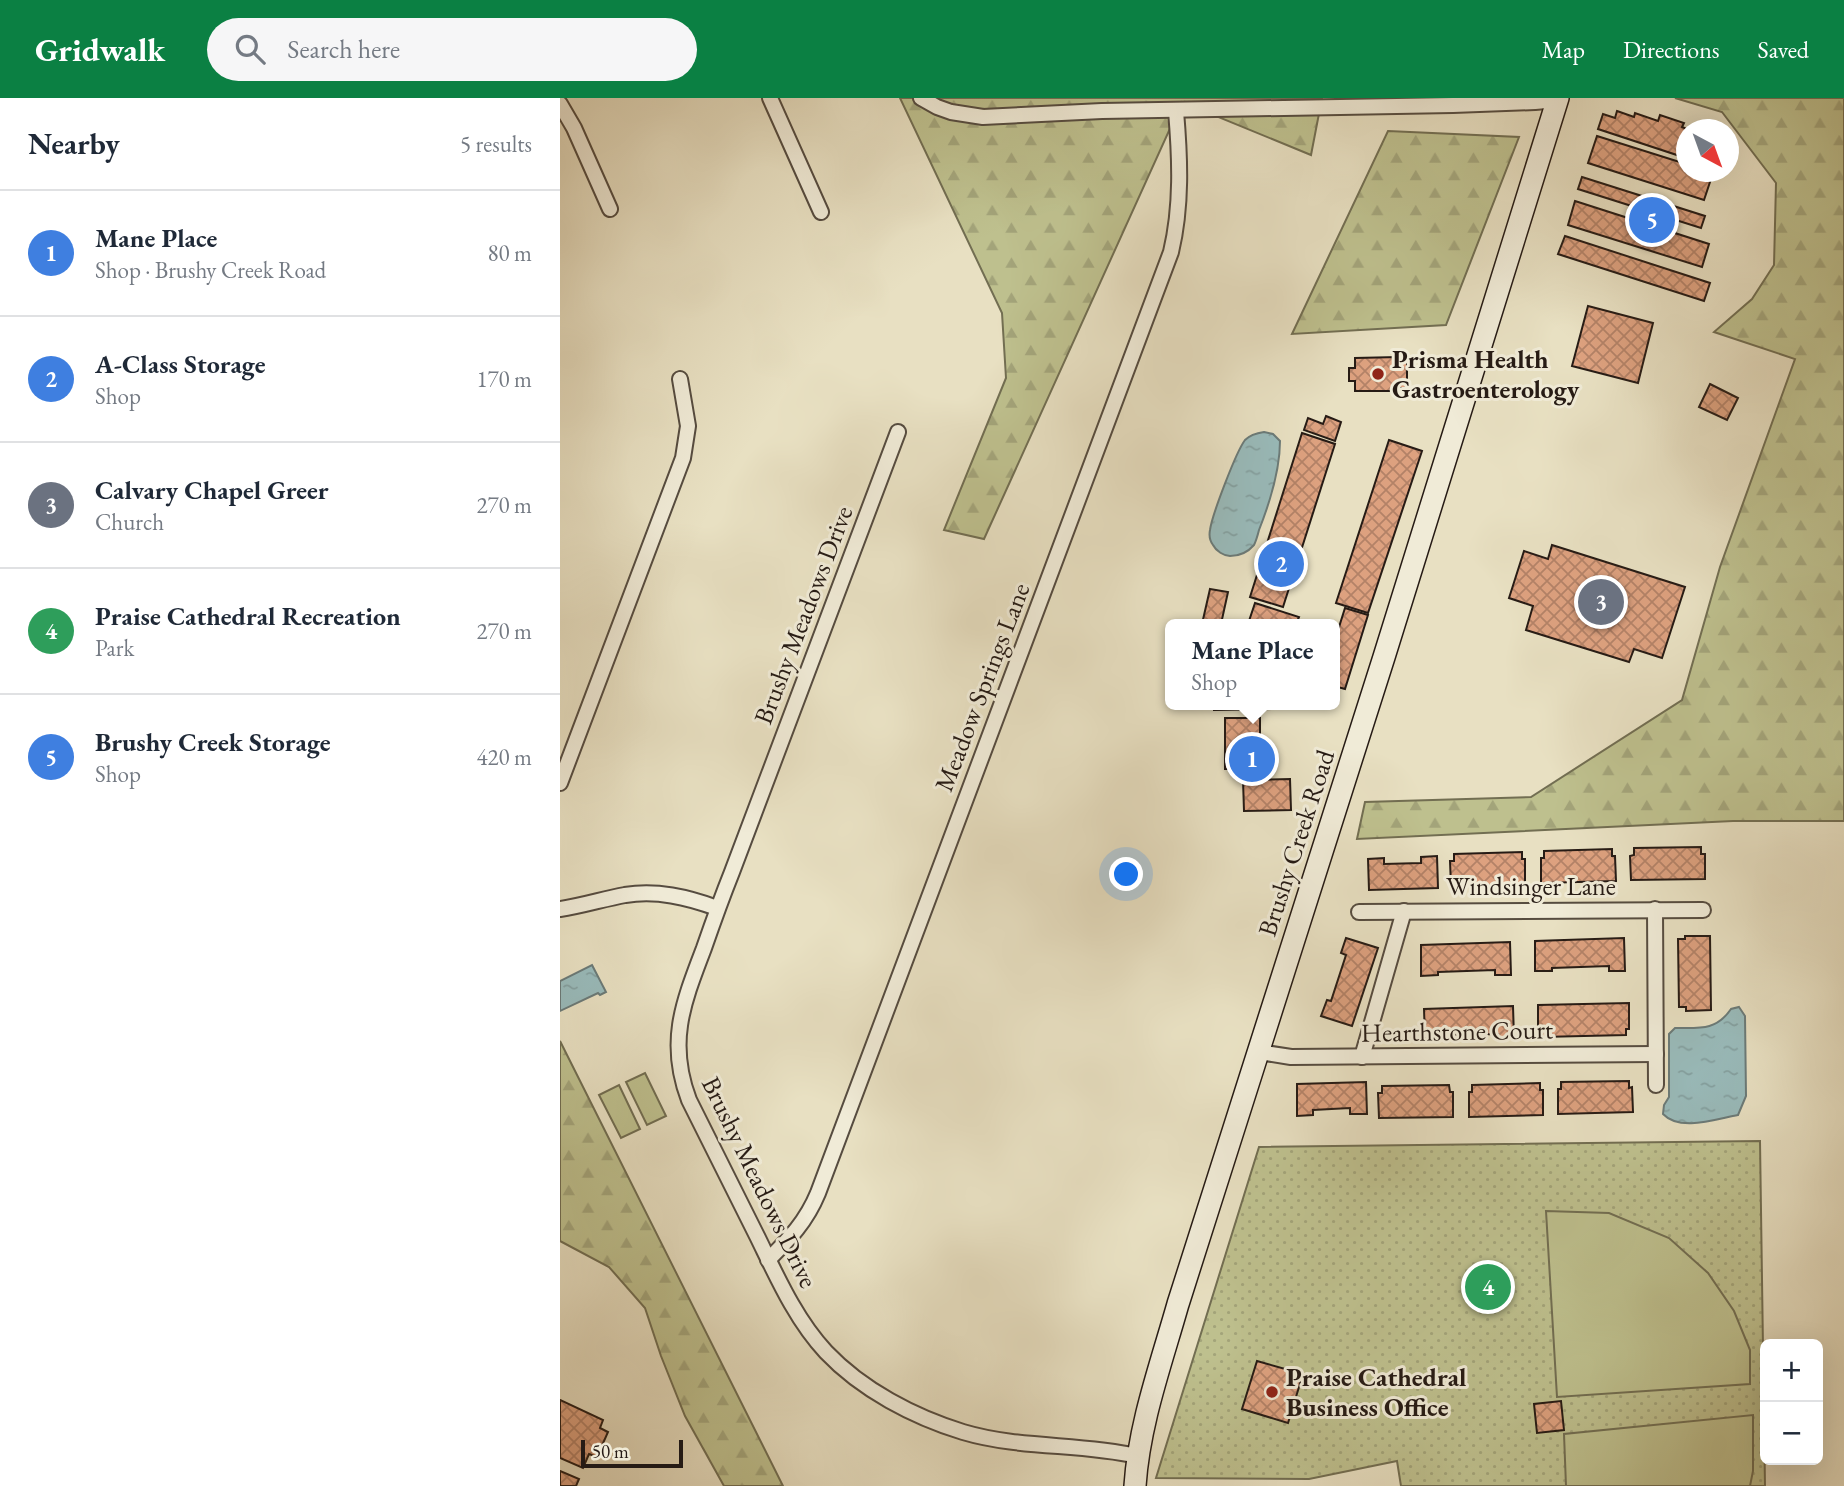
<!DOCTYPE html>
<meta charset="utf-8">
<style>
body{margin:0;font-family:"EB Garamond",serif;background:#f6f6f7;color:#1f2937}
.controls{position:absolute;right:21px;bottom:21px;display:grid;overflow:hidden;border-radius:10px;box-shadow:0 7px 28px #0002}
.controls button{width:63px;height:63px;display:grid;place-items:center;padding:0;border:0;border-bottom:2px solid #e0e1e3;background:#fff;color:#1f2937;font:35px sans-serif}
.compass{position:absolute;left:1116px;top:21px;width:63px;height:63px;border-radius:50%;background:#fff;box-shadow:0 7px 28px #0002;rotate:139deg}
.scale{position:absolute;left:21px;bottom:18px;width:102px;box-sizing:border-box;padding-left:7px;border:4px solid #261b15;border-top:0;font-size:19px;line-height:24px;white-space:nowrap;color:#261b15;-webkit-text-stroke:5px #f0ebd7;paint-order:stroke}
.you{position:absolute;left:567px;top:777px;width:24px;height:24px;margin:-18px;border:5px solid #fff;border-radius:50%;background:#1a73e8;box-shadow:0 0 0 10px #1a73e833}
.badge{display:grid;place-items:center;width:46px;height:46px;border-radius:50%;background:#0b8043;color:#fff;font-size:23px;font-weight:700}
.pin{position:absolute;translate:-50% -50%;border:4px solid #fff;box-shadow:0 2px 7px #0006}
.popup{position:absolute;left:605px;top:521px;width:175px;height:91px;box-sizing:border-box;display:grid;place-content:center;border-radius:10px;background:#fff;filter:drop-shadow(0 2px 5px #0005);font-size:23px;white-space:nowrap;color:#747a83}
.popup b{font-size:26px;color:#1f2937}
.popup::after{content:'';position:absolute;left:50%;top:100%;margin-left:-14px;border:14px solid transparent;border-top-color:#fff}
.list{margin:0;padding:0;list-style:none}
h2{display:flex;justify-content:space-between;align-items:center;height:91px;margin:0;padding:0 28px;font-size:30px}
h2 small{font-size:23px;font-weight:400;color:#747a83}
.list li{display:grid;grid-template-columns:46px 1fr auto;gap:21px;align-items:center;box-sizing:border-box;height:126px;padding:0 28px;border-top:2px solid #e0e1e3}
.list b{display:block;font-size:26px;white-space:nowrap}
.list p{margin:0;font-size:23px;white-space:nowrap;color:#747a83}
.list em{font-size:23px;font-style:normal;color:#747a83}
.icon{flex:none;width:38px;height:38px;fill:none;stroke:currentColor;stroke-width:2;stroke-linecap:round;stroke-linejoin:round}
.map{position:relative;flex:none;width:1284px;height:1388px;overflow:hidden}
header{display:flex;align-items:center;gap:42px;box-sizing:border-box;height:98px;padding:0 35px;background:#0b8043;color:#fff}
header strong{font-size:33px}
nav{display:flex;gap:38px;margin-inline-start:auto;font-size:24px}
.search{width:490px;height:63px;background:#f6f6f7;display:flex;align-items:center;gap:18px;box-sizing:border-box;padding:0 24px;border-radius:38px;color:#747a83;font-size:26px}
main{display:flex}
aside{flex:1;background:#fff}
.map>svg:first-child{display:block}
.grass{fill:url(#grass-dots);stroke:#726e52;stroke-width:2}
.forest{fill:url(#forest-firs);stroke:#726e52;stroke-width:2}
.garden{fill:#bec08e;stroke:#726e52;stroke-width:2}
.water{fill:url(#water-ripples);stroke:#6b7b79;stroke-width:2}
.building{fill:url(#building-cross-hatch);stroke:#261b15;stroke-width:2}
.lines{fill:none;stroke-linecap:round;stroke-linejoin:round}
.street-casing{stroke:#564c40;stroke-width:18}
.secondary-casing{stroke:#261b15;stroke-width:24}
.street{stroke:#f0ebd7;stroke-width:14}
.secondary{stroke:#f0ebd7;stroke-width:21}
.poi-dot{fill:#8f2418;stroke:#f0ebd7;stroke-width:2.5}
.labels{text-anchor:middle;stroke-width:6;stroke-linejoin:round;paint-order:stroke}
.poi-label{font-size:26px;font-weight:bold;fill:#261b15;stroke:#f0ebd7;text-anchor:start}
.street-label{font-size:26px;fill:#261b15;stroke:#f0ebd7}
</style>
<header>
<strong>Gridwalk</strong>
<div class="search"><svg class="icon" aria-label="search" viewBox="0 0 24 24"><circle cx="10" cy="10" r="6"/><path d="M15 15l6 6"/></svg>Search here</div>
<nav><a>Map</a><a>Directions</a><a>Saved</a></nav>
</header>
<main>
<aside>
<h2>Nearby<small>5 results</small></h2>
<ul class="list">
<li><span class="badge" style="background:#3f7fe0">1</span><div><b>Mane Place</b><p>Shop · Brushy Creek Road</p></div><em>80 m</em></li>
<li><span class="badge" style="background:#3f7fe0">2</span><div><b>A-Class Storage</b><p>Shop</p></div><em>170 m</em></li>
<li><span class="badge" style="background:#6b7280">3</span><div><b>Calvary Chapel Greer</b><p>Church</p></div><em>270 m</em></li>
<li><span class="badge" style="background:#2e9e5b">4</span><div><b>Praise Cathedral Recreation</b><p>Park</p></div><em>270 m</em></li>
<li><span class="badge" style="background:#3f7fe0">5</span><div><b>Brushy Creek Storage</b><p>Shop</p></div><em>420 m</em></li>
</ul>
</aside>
<div class="map">
<svg width="1284" height="1388" viewBox="0 0 1284 1388">
<defs>
<pattern id="grass-dots" width="8" height="8" patternUnits="userSpaceOnUse" patternTransform="scale(1.75)"><rect width="8" height="8" fill="#bec08e"/><path d="M2 2h.1M6 6h.1" fill="none" stroke="#a3a47a" stroke-width="1.8" stroke-linecap="round"/></pattern>
<pattern id="forest-firs" width="22" height="20" patternUnits="userSpaceOnUse" patternTransform="scale(1.75)"><rect width="22" height="20" fill="#bec08e"/><path d="M5 1l3.5 6h-7zM16 11l3.5 6h-7z" fill="#a3a47a"/></pattern>
<pattern id="water-ripples" width="26" height="14" patternUnits="userSpaceOnUse" patternTransform="scale(1.75)"><rect width="26" height="14" fill="#9bb"/><path d="M2 4q2-2 4 0t4 0M15 11q2-2 4 0t4 0" fill="none" stroke="#84a0a0"/></pattern>
<pattern id="building-cross-hatch" width="8" height="8" patternUnits="userSpaceOnUse" patternTransform="scale(1.75)"><rect width="8" height="8" fill="#dda17f"/><path d="M0 0l8 8M0 8l8-8" fill="none" stroke="#b38267"/></pattern>
</defs>
<rect width="100%" height="100%" fill="#e8e0c2"/>
<filter id="stains"><feTurbulence type="fractalNoise" baseFrequency=".00286" numOctaves="4"/><feColorMatrix values="0 0 0 0 .2 0 0 0 0 .09 0 0 0 0 .02 0 0 0 .5 -.17"/></filter>
<radialGradient id="worn" r=".72"><stop offset=".6" stop-color="#630" stop-opacity="0"/><stop offset="1" stop-color="#630" stop-opacity=".3"/></radialGradient>
<polygon class="grass" points="1200,1043 1205,1388 841,1388 837,1363 749,1381 596,1380 699,1049"/>
<g class="forest">
<polygon points="340,0 762,0 751,57 622,4 424,441 384,432 446,280 442,215"/>
<polygon points="1115,0 1284,0 1284,723 1173,723 797,741 805,704 971,699 1122,602 1160,469 1235,261 1154,234 1192,201 1214,167 1216,85 1162,14"/>
<polygon points="828,33 959,39 886,227 732,236"/>
<polygon points="0,943 223,1388 164,1388 125,1318 101,1258 85,1210 49,1169 0,1143"/>
</g>
<g class="garden">
<polygon points="85,975 106,1018 87,1027 66,984"/>
<polygon points="59,987 80,1031 61,1040 39,997"/>
<polygon points="986,1113 1049,1115 1109,1140 1148,1175 1174,1213 1190,1252 1190,1286 997,1299"/>
<polygon points="1193,1317 1193,1373 1190,1388 1006,1388 1004,1336"/>
</g>
<g class="water">
<path d="M704,334L713,336L720,343C720,373 710,404 699,432C698,436 696,443 694,447C688,454 679,458 670,458C664,458 656,453 653,447C650,443 649,437 650,432C652,417 676,354 685,342C690,337 697,335 704,334Z"/>
<polygon points="32,867 46,894 40,897 38,895 0,913 0,883"/>
<path d="M1179,909L1185,918L1186,998L1178,1017C1156,1021 1120,1034 1103,1016L1104,1007L1109,999V936L1115,930C1139,930 1156,933 1171,911Z"/>
</g>
<g class="building">
<polygon points="1057,13 1074,19 1075,15 1098,23 1100,17 1124,25 1122,29 1129,32 1126,32 1126,60 1038,31 1043,16 1055,20"/>
<polygon points="1037,38 1126,66 1126,74 1153,75 1144,102 1028,65"/>
<polygon points="1022,79 1145,118 1141,130 1018,91"/>
<polygon points="1015,103 1149,146 1142,169 1008,127"/>
<polygon points="1005,138 1150,185 1144,203 998,156"/>
<polygon points="1028,208 1093,225 1078,285 1012,268"/>
<polygon points="838,259 838,261 847,261 847,290 839,290 839,293 795,293 795,283 789,283 789,270 795,270 795,260"/>
<polygon points="1150,286 1178,300 1167,322 1139,309"/>
<polygon points="766,318 781,324 775,343 744,332 748,320 763,326"/>
<polygon points="742,335 775,346 723,509 690,499"/>
<polygon points="829,342 862,353 808,515 776,505"/>
<polygon points="992,447 1125,489 1102,560 1074,551 1069,564 966,532 973,508 949,500 964,453 988,461"/>
<polygon points="650,491 668,494 661,526 642,526"/>
<polygon points="695,505 739,519 736,526 688,526"/>
<polygon points="785,510 808,517 785,591 774,588 774,545"/>
<polygon points="654,607 759,607 759,610 654,612"/>
<rect x="665" y="620" width="35" height="51"/>
<polygon points="730,681 731,712 684,713 683,682"/>
<polygon points="1141,749 1141,756 1145,756 1145,781 1071,782 1070,758 1074,757 1074,750"/>
<polygon points="1052,751 1052,758 1055,758 1056,783 981,785 981,760 984,760 984,753"/>
<polygon points="962,754 962,761 965,761 965,786 891,788 890,763 894,763 894,756"/>
<polygon points="877,758 878,790 809,792 808,761 824,760 824,766 861,765 861,759"/>
<polygon points="1125,838 1150,838 1151,912 1126,913 1126,909 1119,909 1118,841 1125,841"/>
<polygon points="786,840 818,850 792,928 761,918 767,902 771,903 786,857 781,855"/>
<polygon points="1064,840 1065,873 1049,873 1049,868 992,870 992,873 975,873 975,843"/>
<polygon points="950,844 951,877 935,877 935,872 878,874 878,877 861,878 861,847"/>
<polygon points="1069,905 1069,931 1066,931 1066,937 982,939 982,932 978,932 978,907"/>
<polygon points="953,908 954,940 938,941 938,936 881,937 881,941 865,941 864,911"/>
<polygon points="1069,983 1069,990 1072,989 1073,1014 998,1016 998,991 1001,991 1001,984"/>
<polygon points="806,984 807,1016 790,1016 790,1010 753,1012 753,1017 737,1018 737,986"/>
<polygon points="980,985 980,992 983,992 983,1017 909,1019 909,994 912,994 912,987"/>
<polygon points="889,987 890,994 893,994 893,1019 819,1020 818,995 822,995 822,988"/>
<polygon points="697,1263 743,1276 728,1325 682,1311"/>
<polygon points="0,1302 43,1322 40,1330 48,1334 37,1359 29,1356 23,1370 0,1360"/>
<polygon points="1001,1303 1004,1332 977,1335 974,1306"/>
<polygon points="0,1373 19,1381 16,1388 0,1388"/>
</g>
<g class="lines">
<g class="street-casing">
<g id="street">
<polyline points="210,0 261,114"/>
<polyline points="361,0 377,9 391,14 423,19 542,13 893,7 975,4 997,2"/>
<polyline points="0,6 14,30 50,111"/>
<path d="M338,334L172,774C162,799 153,824 144,850C123,905 107,944 129,1002C152,1048 175,1094 198,1140C217,1179 236,1222 266,1254C302,1292 354,1319 403,1334C460,1351 520,1345 577,1358"/>
<polyline points="0,685 123,360 128,328 120,281"/>
<path d="M0,811C22,808 43,801 65,797C97,792 127,799 157,810"/>
<polyline points="1095,811 1096,987"/>
<polyline points="799,814 1143,812"/>
<polyline points="699,954 731,959 1096,956"/>
<polyline points="802,959 844,813"/>
<path d="M208,1162C230,1140 246,1124 258,1095L611,154C622,108 620,60 616,13"/>
</g>
</g>
<g class="secondary-casing">
<path id="secondary" d="M575,1388C579,1326 601,1266 618,1206L824,559L998,0"/>
</g>
<use href="#street" class="street"/>
<use href="#secondary" class="secondary"/>
</g>
<g class="poi-dot">
<circle cx="818" cy="276" r="7"/>
<circle cx="712" cy="1294" r="7"/>
</g>
<g class="labels">
<g class="poi-label">
<text x="832" y="270">Prisma Health<tspan x="832" dy="30">Gastroenterology</tspan></text>
<text x="726" y="1288">Praise Cathedral<tspan x="726" dy="30">Business Office</tspan></text>
</g>
<g class="street-label">
<text transform="translate(243 517) rotate(-69)" y="9">Brushy Meadows Drive</text>
<text transform="translate(422 589) rotate(-69)" y="9">Meadow Springs Lane</text>
<text transform="translate(736 745) rotate(-72)" y="9">Brushy Creek Road</text>
<text x="971" y="797">Windsinger Lane</text>
<text transform="translate(897 933) rotate(-1)" y="9">Hearthstone Court</text>
<text transform="translate(200 1084) rotate(64)" y="9">Brushy Meadows Drive</text>
</g>
</g>
<rect width="100%" height="100%" filter="url(#stains)"/>
<rect width="100%" height="100%" fill="url(#worn)"/>
</svg>
<div class="controls">
<button>+</button>
<button>−</button>
</div>
<svg class="compass" viewBox="-18 -18 36 36"><path d="M0-13l5 13h-10z" fill="#e53935"/><path d="M0 13l5-13h-10z" fill="#747a83"/></svg>
<div class="scale">50 m</div>
<div class="you"></div>
<div class="pin badge" style="left:692px;top:661px;background:#3f7fe0">1</div>
<div class="popup"><b>Mane Place</b>Shop</div>
<div class="pin badge" style="left:721px;top:466px;background:#3f7fe0">2</div>
<div class="pin badge" style="left:1041px;top:504px;background:#6b7280">3</div>
<div class="pin badge" style="left:928px;top:1189px;background:#2e9e5b">4</div>
<div class="pin badge" style="left:1092px;top:122px;background:#3f7fe0">5</div>
</div>
</main>
